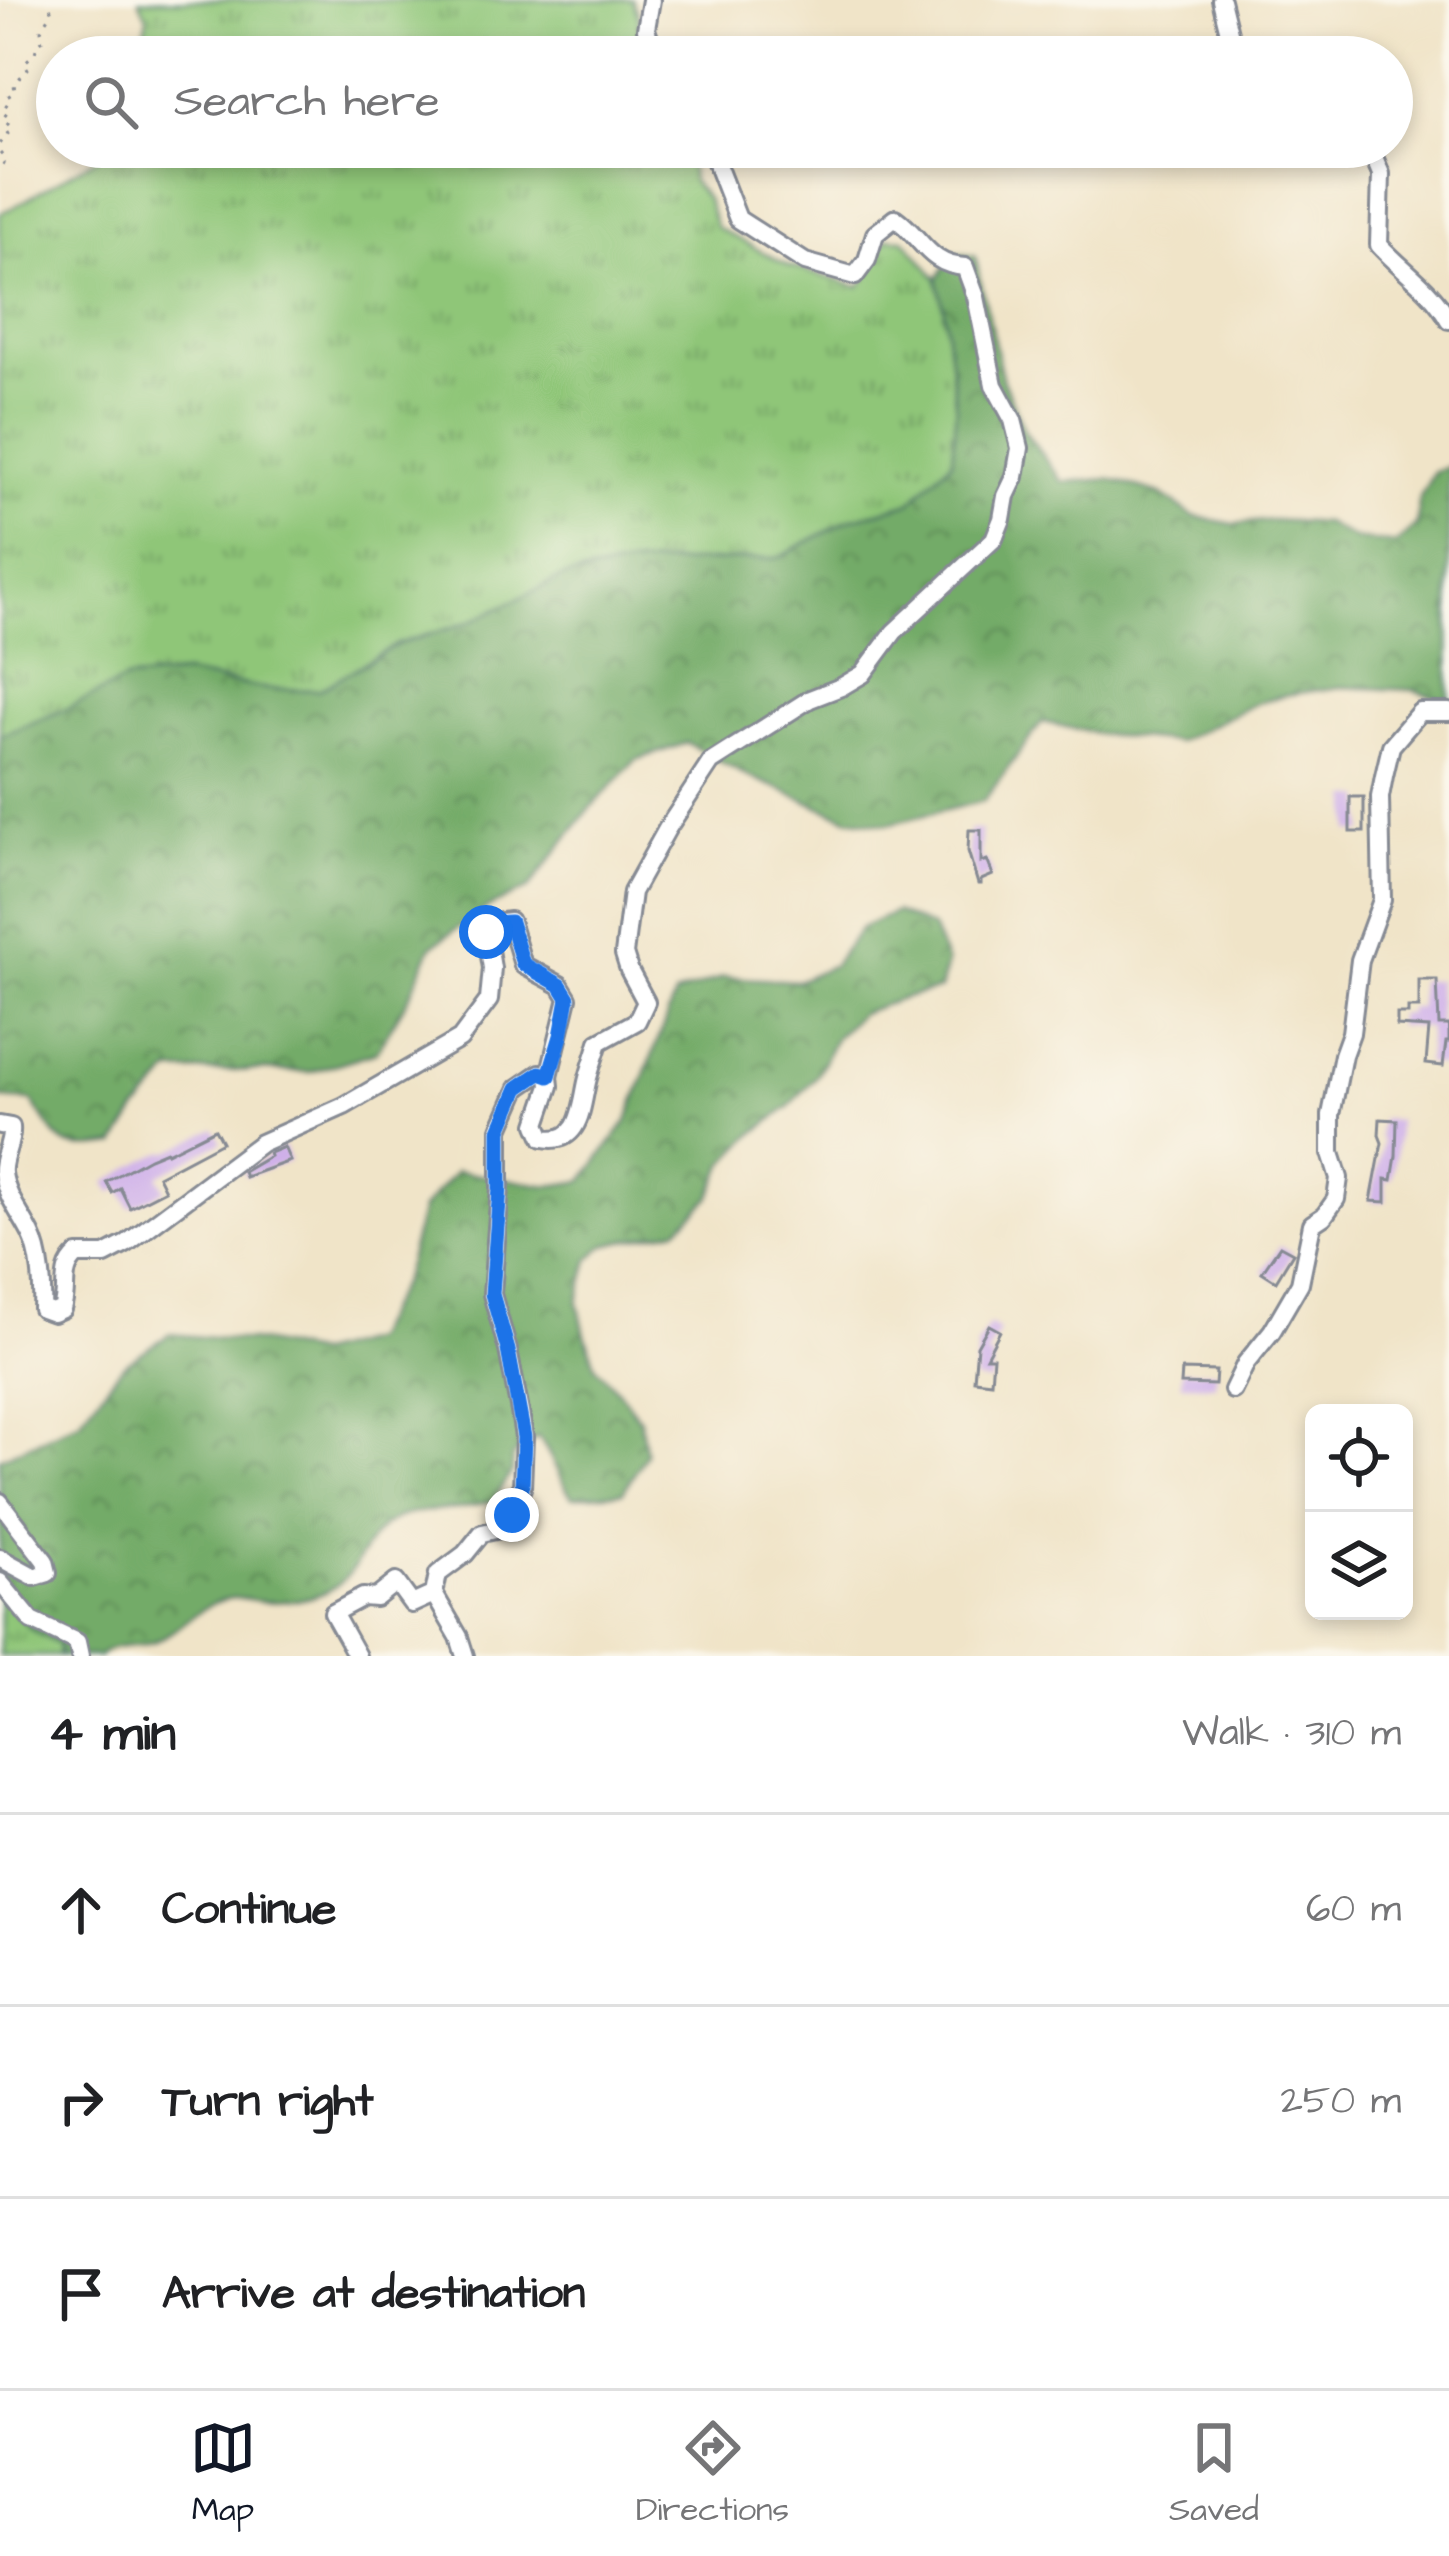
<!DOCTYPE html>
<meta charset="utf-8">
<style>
body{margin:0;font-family:"Architects Daughter",sans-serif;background:#f6f6f6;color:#202124}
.controls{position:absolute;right:36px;bottom:36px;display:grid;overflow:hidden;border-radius:18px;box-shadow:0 6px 18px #0003}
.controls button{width:108px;height:108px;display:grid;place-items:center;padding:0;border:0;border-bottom:3px solid #e0e0e0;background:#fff;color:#202124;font:60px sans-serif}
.stop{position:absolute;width:36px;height:36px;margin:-27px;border:9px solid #1a73e8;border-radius:50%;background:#fff}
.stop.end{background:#1a73e8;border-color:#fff;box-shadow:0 3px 12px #0008}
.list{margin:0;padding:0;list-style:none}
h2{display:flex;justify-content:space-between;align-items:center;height:156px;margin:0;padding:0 48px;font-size:51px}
h2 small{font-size:39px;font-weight:400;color:#757577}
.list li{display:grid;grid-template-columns:78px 1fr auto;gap:36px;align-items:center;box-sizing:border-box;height:192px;padding:0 48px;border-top:3px solid #e0e0e0}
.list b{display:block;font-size:45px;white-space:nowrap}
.list em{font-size:39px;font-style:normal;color:#757577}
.icon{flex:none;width:66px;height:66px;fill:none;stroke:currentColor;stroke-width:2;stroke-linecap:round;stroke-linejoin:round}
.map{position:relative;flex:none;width:1449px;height:1656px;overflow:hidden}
.search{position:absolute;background:#fff;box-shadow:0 6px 18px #0003;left:36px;right:36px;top:36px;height:132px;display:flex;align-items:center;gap:30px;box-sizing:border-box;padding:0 42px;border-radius:66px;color:#757577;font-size:45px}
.sheet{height:732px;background:#fff}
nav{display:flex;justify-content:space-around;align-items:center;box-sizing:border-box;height:168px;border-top:3px solid #e0e0e0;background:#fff;font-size:33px;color:#757577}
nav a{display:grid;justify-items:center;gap:6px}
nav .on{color:#111827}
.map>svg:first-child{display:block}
.grass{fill:url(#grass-tufts);stroke:#557a6b;stroke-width:3}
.forest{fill:url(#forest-crowns);stroke:#476d63;stroke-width:3}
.building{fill:#cfb0e9}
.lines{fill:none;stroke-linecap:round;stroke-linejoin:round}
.minor-casing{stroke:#868a93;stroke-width:22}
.path{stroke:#868a93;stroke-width:3;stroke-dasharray:3 9;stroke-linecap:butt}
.minor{stroke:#fff;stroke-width:16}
.route{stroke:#1a73e8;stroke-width:15}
</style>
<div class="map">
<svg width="1449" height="1656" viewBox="0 0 1449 1656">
<defs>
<pattern id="grass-tufts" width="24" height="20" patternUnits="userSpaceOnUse" patternTransform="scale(3)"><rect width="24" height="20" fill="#8fc678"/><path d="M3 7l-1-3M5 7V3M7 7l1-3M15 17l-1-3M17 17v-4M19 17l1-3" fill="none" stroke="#74a166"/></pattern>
<pattern id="forest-crowns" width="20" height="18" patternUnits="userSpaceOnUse" patternTransform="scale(3)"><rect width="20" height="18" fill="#73ab68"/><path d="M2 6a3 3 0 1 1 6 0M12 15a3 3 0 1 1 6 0" fill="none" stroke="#5e8c59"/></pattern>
</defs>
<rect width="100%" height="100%" fill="#fbf7ec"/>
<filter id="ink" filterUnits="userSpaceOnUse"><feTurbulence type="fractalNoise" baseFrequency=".00833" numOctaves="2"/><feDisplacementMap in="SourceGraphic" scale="24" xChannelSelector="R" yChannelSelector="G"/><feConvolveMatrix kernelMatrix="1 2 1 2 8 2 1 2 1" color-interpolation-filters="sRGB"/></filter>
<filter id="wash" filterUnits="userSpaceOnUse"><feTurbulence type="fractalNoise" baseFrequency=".004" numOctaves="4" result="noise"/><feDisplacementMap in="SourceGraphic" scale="48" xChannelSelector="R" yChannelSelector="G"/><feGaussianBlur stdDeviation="2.7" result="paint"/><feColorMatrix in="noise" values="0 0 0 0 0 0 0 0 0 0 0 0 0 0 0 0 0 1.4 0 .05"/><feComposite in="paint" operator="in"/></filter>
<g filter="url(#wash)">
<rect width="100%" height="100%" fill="#f0e4c8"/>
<g class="grass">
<polygon points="139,0 632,0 638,15 640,39 647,57 141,57 147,17"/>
<path d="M110,147H686L692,181L707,200L716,227L789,266L859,287C874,273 875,254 888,238L904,239L937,279L944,310L956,408L952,461L909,503L851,519L777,558L630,565L564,577L467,623L398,644L319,690L267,689L184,674L126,680L64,710L0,736V213L14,207L107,152Z"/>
<polygon points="0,1597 30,1629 59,1645 59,1656 0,1656"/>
</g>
<g class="forest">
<path d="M953,253L975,256L1003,380L1025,432L1063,482L1110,479L1161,494L1193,516L1234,524L1274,520L1325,523L1355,539L1396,544L1417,524L1419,499L1434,472L1449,466V701L1413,690L1340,687L1285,695L1259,702L1177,742L1099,734L1042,722L984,801L888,824L847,818L739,772L687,743L636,760L587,812L529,888L487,908L432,946L409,997L376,1052L311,1072L265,1070L171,1072L136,1113L116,1145C60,1152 62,1147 32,1101L0,1099V736L64,710L126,680L184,674L267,689L319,690L398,644L467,623L564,577L630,565L777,558L851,519L909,503L952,461L956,408L944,310L937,279Z"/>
<path d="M896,912L932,928L947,963L940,989L901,999L861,1013L835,1038L818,1074L789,1107L752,1135L725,1163L710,1198L677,1229L605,1245L589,1260L578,1302L585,1334L596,1367L617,1389L640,1419L646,1454L623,1492L572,1497C557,1477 553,1456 538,1437L513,1456L512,1472L492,1501C483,1503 474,1506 464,1508C441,1512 414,1508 392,1521C359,1538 362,1578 323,1593C303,1601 282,1603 260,1601C251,1600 241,1597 232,1598C201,1601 180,1632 151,1643C134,1649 113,1643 99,1656H59V1645L30,1629L0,1597V1458L79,1421L124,1364L170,1334L260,1342L317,1354L370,1340L403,1279L422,1209L456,1171L549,1186L583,1181L628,1120L675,995L724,977L797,981L833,965L861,928Z"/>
</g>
<g id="blocks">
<g class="building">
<rect x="1350" y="797" width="14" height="35"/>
<polygon points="969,830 981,830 981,862 987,860 993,875 981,880 981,884 978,884 968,851"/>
<polygon points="1419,980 1437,980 1439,1025 1449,1025 1449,1042 1446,1042 1443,1066 1426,1064 1429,1028 1397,1026 1397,1014 1408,1014 1408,1008 1419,1008"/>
<polygon points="1380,1119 1397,1120 1396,1156 1392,1180 1386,1179 1386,1202 1371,1201 1382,1143 1379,1135"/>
<polygon points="215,1129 222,1142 158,1176 165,1190 130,1208 120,1188 112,1193 106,1182 149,1158 166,1151 167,1153"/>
<polygon points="284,1147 290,1161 245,1177 243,1172 270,1156 269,1153"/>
<polygon points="1280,1246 1293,1253 1276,1281 1262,1272"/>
<polygon points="989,1325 1000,1331 986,1357 993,1357 991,1382 974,1380 977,1346"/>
<polygon points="1182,1370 1216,1371 1215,1385 1181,1384"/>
</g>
</g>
</g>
<g filter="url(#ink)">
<use href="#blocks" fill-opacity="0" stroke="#868a93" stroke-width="3"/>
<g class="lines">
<g class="minor-casing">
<g id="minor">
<polyline points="651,0 646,29 655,57"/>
<polyline points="1221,0 1235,57"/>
<path d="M1308,147L1374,157L1381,174L1379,245C1404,272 1431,288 1449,320"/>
<path d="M549,1076L550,1086L537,1124L543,1138C580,1145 581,1109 587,1082C590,1069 595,1056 599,1042L637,1021L646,1002L629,970L624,954L632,892L667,829L711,762L810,699L841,687L863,674L894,632L994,539L1002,519L1006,496L1015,477L1020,448L1013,420L994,385L976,297L965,267C928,265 922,237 895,218L875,234L867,260L855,276L805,262L738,219L710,147"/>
<path d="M0,1125L11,1127C13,1143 1,1158 3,1173C6,1196 21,1214 31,1234C41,1254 43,1286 42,1309L53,1313L62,1309C69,1289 59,1271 77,1255H105L126,1244L261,1143L344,1106L460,1039L489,1000L492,968L486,932L493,923L510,921L523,965L560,985L568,998L549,1076L540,1073L518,1088L500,1129V1188L492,1294L508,1350L520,1412L524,1437L522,1488L511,1515L500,1529L482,1533L465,1554L438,1574L434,1594L459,1637L465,1656"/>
<polyline points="1233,1390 1246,1363 1272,1331 1300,1283 1312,1224 1324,1216 1336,1199 1339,1178 1331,1153 1331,1115 1343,1055 1351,1033 1360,960 1382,900 1380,797 1384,776 1391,746 1420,712 1449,712"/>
<polyline points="0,1502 45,1561 48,1573 35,1577 0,1558"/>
<polyline points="0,1582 32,1621 77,1642 80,1656"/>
<polyline points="357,1656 333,1613 363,1597 376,1598 396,1582 412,1604 434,1594"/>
</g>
</g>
<g class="path">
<polyline points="0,144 8,134 4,128 9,123 4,117 8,112 5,107 9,101 7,97 15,92 14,84 28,69 24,63 35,53 37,45 43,40 41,30 52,13 48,0"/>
<polyline points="0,153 6,160 0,169"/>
</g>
<use href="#minor" class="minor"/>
</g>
</g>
<g class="lines" filter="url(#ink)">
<polyline class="route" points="486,932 493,923 510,922 523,964 560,985 568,998 561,1036 549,1076 540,1073 518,1088 500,1130 500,1188 492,1294 508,1350 524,1437 522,1488 512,1515"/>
</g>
</svg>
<div class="controls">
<button><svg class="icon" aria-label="locate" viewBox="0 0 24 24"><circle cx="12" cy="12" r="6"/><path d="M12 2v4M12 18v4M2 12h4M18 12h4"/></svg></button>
<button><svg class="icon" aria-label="layers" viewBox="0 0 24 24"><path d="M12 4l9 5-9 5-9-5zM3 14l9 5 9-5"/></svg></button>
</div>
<div class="stop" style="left:486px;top:932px"></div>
<div class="stop end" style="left:512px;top:1515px"></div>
<div class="search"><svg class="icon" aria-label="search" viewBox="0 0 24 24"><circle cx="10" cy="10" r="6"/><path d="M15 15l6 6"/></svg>Search here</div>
</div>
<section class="sheet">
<h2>4 min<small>Walk · 310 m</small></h2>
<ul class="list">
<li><svg class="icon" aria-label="ahead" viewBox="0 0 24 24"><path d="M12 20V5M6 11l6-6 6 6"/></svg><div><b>Continue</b></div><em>60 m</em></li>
<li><svg class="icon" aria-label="right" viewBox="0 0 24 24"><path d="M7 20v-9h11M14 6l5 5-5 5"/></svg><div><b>Turn right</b></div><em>250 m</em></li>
<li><svg class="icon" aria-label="arrive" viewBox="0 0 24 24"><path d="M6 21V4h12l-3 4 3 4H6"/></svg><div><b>Arrive at destination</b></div></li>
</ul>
</section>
<nav>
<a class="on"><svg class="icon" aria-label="map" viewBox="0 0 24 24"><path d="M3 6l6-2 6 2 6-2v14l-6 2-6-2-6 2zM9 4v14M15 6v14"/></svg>Map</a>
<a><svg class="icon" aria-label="directions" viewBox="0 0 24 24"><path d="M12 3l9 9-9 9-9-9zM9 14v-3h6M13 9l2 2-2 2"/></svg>Directions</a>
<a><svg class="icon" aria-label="saved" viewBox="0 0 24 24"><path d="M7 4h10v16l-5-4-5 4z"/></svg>Saved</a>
</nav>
